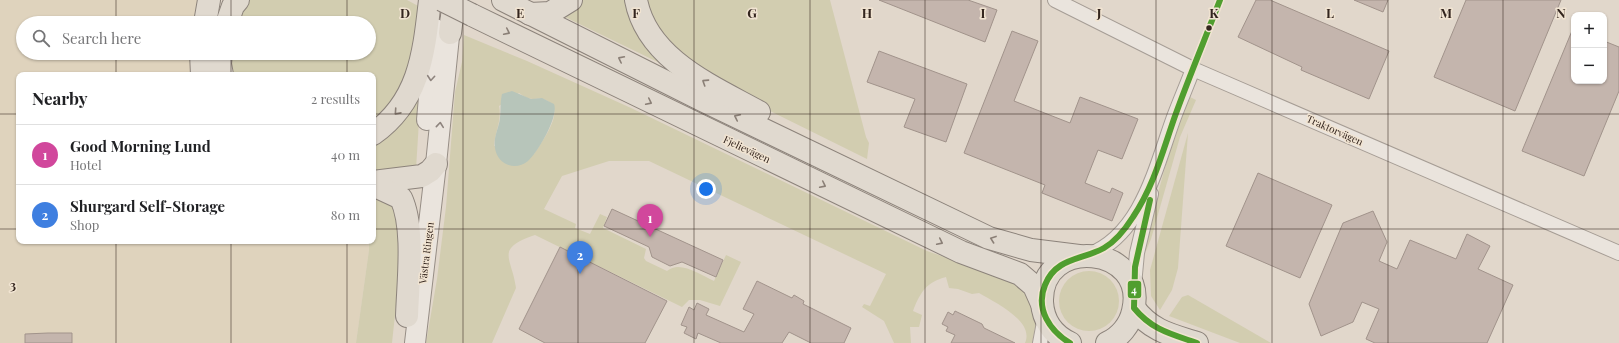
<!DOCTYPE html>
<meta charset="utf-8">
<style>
body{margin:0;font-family:"Playfair Display",serif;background:#f2f2f2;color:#202124}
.controls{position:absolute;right:12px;top:12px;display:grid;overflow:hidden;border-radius:8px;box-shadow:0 1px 3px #0004}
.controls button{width:36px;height:36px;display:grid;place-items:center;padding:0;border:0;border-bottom:1px solid #e0e0e0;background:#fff;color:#202124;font:20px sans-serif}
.you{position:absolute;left:706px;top:189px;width:14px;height:14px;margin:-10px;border:3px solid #fff;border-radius:50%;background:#1a73e8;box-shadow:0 0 0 6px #1a73e833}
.badge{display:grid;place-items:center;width:26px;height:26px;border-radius:50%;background:#db2777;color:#fff;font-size:13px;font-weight:700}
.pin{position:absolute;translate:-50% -33px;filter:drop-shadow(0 1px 2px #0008)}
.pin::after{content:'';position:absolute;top:21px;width:14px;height:12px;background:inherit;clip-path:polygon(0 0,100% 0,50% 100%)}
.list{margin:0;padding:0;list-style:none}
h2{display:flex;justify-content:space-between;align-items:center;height:52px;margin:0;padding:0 16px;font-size:17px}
h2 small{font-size:13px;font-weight:400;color:#757577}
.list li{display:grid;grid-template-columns:26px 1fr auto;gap:12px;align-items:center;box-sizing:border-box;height:60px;padding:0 16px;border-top:1px solid #e0e0e0}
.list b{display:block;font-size:15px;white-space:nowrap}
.list p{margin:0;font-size:13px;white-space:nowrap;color:#757577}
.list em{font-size:13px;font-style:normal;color:#757577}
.icon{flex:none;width:22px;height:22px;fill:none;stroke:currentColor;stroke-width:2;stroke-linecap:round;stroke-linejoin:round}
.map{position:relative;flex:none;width:1619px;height:343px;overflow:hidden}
.search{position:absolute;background:#fff;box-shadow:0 1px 3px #0004;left:16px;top:16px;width:360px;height:44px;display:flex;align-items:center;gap:10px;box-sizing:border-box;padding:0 14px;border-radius:22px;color:#757577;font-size:15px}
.panel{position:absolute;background:#fff;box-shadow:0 1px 3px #0004;left:16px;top:72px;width:360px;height:172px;border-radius:8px}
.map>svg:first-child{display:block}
.farmland{fill:#dfd3bd}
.green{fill:#d2cdb0;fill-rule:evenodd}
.water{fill:#b7c5ba}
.building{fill:#c4b5ad;stroke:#a1938b}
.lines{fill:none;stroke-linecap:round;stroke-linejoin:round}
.minor-casing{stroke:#a69d95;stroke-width:16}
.secondary-casing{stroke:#968d85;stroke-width:22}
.primary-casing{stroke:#8c837b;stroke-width:24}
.minor{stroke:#eae4dd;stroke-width:14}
.secondary{stroke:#eae4dd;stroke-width:20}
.primary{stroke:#e0d9cf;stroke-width:22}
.primary-bridge-casing{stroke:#8c837b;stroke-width:24;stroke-linecap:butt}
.primary-bridge{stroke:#e0d9cf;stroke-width:22}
.bus-1-casing{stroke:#f1e4d2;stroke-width:9}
.bus-1{stroke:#509e2f;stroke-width:6}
.oneway{stroke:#8a7f76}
.oneway2{stroke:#8e847e}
.grid{fill:none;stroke:#33251e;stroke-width:1;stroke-opacity:0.55}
.bus-dot{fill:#33251e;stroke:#f1e4d2;stroke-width:1.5}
.labels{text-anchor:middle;stroke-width:3;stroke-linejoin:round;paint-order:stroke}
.street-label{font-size:10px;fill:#33251e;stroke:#f1e4d2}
.grid-label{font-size:13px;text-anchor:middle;font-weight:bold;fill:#33251e;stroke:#f1e4d2;stroke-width:3;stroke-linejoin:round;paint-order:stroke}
.line-badge{stroke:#f1e4d2;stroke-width:1.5}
.badge-label{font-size:11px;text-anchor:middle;font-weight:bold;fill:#fff}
</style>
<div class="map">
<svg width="1619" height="343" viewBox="0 0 1619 343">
<rect width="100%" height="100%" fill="#e1d7cb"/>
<polygon class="farmland" points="0,0 198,0 194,23 23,23 23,53 190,53 191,75 19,75 19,241 369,241 369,250 356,343 0,343"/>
<g class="green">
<polygon points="246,0 407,0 424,9 408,78 373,126 373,75 229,75 227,53 369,53 369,23 233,23"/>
<polygon points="582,0 628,0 668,67 565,17"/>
<polygon points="644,0 830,0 866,137 869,143 867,159 738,95 668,46"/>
<path d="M464,35L527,61L631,108L927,251L1006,278L1021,288L1031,302L1036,323L1032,343H1025C1035,321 994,302 979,293L972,294L958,289L949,288L946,277C926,282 920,293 913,311L922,315L919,327H910L911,343H894L884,321L862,307L864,304L870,306L886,274L649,161H609L562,176L544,209L576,224L575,228L590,234L600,214L607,217L603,228L646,249L644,258L646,261L667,271C680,260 700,275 714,281L726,255L741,262L720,306L700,300H689L682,307L535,235C494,249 512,257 516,288L492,343H426L437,279L446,207L455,92L462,62ZM519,93C523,96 528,99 533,99C536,99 540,98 542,99C570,105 543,140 534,154L494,146C495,132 502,120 499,106Z"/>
<polygon points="421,88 416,169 373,173 373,144"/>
<path d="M1190,97L1196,100L1180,137L1151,239L1146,251L1144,250C1149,224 1156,200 1163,175C1171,148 1177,121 1190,97Z"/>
<polygon points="1188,133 1178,268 1172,290 1160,310 1151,296 1150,270"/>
<polygon points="373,195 396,204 403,241 392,343 356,343 369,250 369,241 373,241"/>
<circle cx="1089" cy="301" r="30"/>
<polygon points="1188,295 1271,343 1240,343 1169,316 1182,297"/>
</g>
<path class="water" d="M512,91L531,99L542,98L554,104C559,116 538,152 528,161C515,172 497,164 495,148C493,137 499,128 500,118C501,109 500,103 502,94Z"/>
<g class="building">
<polygon points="879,0 968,0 997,10 985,42"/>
<polygon points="1256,0 1270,0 1389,51 1369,99 1301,70 1302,67 1238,37"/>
<polygon points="1354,0 1388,0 1383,12"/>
<polygon points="1466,0 1561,0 1515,111 1434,77"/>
<polygon points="1574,26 1574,81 1604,81 1604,41 1619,47 1619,91 1584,176 1522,151"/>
<polygon points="1012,31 1038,41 1014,101 1070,123 1080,97 1138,119 1122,159 1098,150 1085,183 1110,193 1112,188 1123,193 1112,221 1042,193 1045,185 964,153"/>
<polygon points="879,51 967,84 946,142 904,127 915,99 867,82"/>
<polygon points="1258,173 1332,205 1300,278 1226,246"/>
<polygon points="612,209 723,260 716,277 682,262 670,266 652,257 649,247 604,226"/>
<polygon points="1373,211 1387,242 1379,261 1397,269 1410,240 1456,259 1467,234 1490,246 1478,269 1513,285 1487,343 1375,343 1366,339 1379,309 1362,302 1353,322 1321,336 1309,304 1343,223"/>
<polygon points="560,247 667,301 645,343 545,343 519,329"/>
<polygon points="757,281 792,298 794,295 804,301 803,304 851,328 844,343 811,343 789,332 782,343 721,343 698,333 696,339 684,333 687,327 681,325 689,307 694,310 697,303 709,309 706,315 744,332 754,314 743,309"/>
<polygon points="955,311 982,324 984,328 1015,343 951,343 955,335 946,331 948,327 942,324 948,312 953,315"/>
<polygon points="48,333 72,333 72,343 25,343 25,334"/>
</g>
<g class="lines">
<g class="minor-casing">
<g id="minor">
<polyline points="1055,0 1193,69 1619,253"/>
<path d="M1088,255C1142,235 1156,166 1174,117C1180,101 1187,85 1193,69"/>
<polyline points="1134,285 1137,253 1151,194"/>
<polyline points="1040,343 1045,317"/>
</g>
</g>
<g class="secondary-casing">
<g id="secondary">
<polyline points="427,120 435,29"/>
<polyline points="415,343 436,164 451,17"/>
</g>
</g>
<g class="primary-casing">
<g id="primary">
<polyline points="503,0 702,100 989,238 1031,250 1079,256"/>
<path d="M636,0C647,59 712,86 759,112"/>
<polyline points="530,14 550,13 571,0"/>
<polyline points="472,15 961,252 1020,274 1034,286 1042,304"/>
<polyline points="205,23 209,0"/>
<polyline points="227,23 233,6 238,0"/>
<polyline points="450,33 454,0"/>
<polyline points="201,53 202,75"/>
<polyline points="221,53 220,64 222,75"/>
<path d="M373,134C420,101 424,52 430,0"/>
<polyline points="373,182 422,176 430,171 436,164"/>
<path d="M373,185L401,198C415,228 408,282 407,316"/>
<path d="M1134,308C1151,331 1171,335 1197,343"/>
<path d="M1070,343C1053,335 1043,320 1042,302C1040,234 1149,245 1133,311C1130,325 1120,337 1107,343"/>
</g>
</g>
<use href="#minor" class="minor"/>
<use href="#secondary" class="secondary"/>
<use href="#primary" class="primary"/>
<g class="primary-bridge-casing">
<polyline id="primary-bridge" points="442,0 472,15"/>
</g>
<use href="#primary-bridge" class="primary-bridge"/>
<g class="bus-1-casing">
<g id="bus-1">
<path d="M1150,200L1135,267L1134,308C1152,330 1171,334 1197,343"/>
<path d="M1070,343C1050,331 1035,309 1045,285C1056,257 1083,260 1104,248C1116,241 1126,228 1133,217C1154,186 1163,150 1175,116C1189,77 1205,39 1220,0"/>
</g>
</g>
<use href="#bus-1" class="bus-1"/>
</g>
<defs><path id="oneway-chevron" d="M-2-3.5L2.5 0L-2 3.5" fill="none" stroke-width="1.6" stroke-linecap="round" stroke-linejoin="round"/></defs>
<g class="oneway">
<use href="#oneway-chevron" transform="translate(507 32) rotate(26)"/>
<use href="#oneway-chevron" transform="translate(621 59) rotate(-153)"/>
<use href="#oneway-chevron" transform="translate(705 82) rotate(-147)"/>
<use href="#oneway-chevron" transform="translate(649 102) rotate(26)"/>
<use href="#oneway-chevron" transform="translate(397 112) rotate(132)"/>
<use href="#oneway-chevron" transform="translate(737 117) rotate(-154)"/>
<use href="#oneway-chevron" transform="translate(823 185) rotate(26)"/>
<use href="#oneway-chevron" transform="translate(993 239) rotate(-160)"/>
<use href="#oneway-chevron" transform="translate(940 242) rotate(26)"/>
</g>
<g class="oneway2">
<use href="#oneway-chevron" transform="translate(431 78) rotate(95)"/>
<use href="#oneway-chevron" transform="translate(440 125) rotate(-84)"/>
</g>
<path class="grid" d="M116,0V23M231,0V23M347,0V23M463,0V343M578,0V343M694,0V343M810,0V343M925,0V343M1041,0V343M1156,0V343M1272,0V343M1388,0V343M1503,0V343M116,53V75M231,53V75M347,53V75M0,114H19M373,114H1619M0,229H19M373,229H1619M116,241V343M231,241V343M347,241V343"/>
<circle class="bus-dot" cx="1209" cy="28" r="3.5"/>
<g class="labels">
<g class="street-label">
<text transform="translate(1335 130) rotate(24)" y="4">Traktorvägen</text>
<text transform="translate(747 149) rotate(25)" y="4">Fjelievägen</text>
<text transform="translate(426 253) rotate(-83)" y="4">Västra Ringen</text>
</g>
</g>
<g class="grid-label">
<text x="405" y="18">D</text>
<text x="520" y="18">E</text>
<text x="636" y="18">F</text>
<text x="752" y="18">G</text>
<text x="867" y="18">H</text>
<text x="983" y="18">I</text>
<text x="1099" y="18">J</text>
<text x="1214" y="18">K</text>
<text x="1330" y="18">L</text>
<text x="1446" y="18">M</text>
<text x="1561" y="18">N</text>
<text x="13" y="290">3</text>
</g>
<rect class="line-badge" x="1127" y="280" width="15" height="19" rx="4" fill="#509e2f"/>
<g class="badge-label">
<text x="1134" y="294">4</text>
</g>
</svg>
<div class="controls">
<button>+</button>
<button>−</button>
</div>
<div class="you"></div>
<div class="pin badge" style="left:650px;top:237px;background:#d1479c">1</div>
<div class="pin badge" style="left:580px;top:274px;background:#3f7fe0">2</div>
<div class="search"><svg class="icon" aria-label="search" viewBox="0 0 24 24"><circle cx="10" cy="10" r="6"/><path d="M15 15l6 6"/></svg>Search here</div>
<section class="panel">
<h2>Nearby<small>2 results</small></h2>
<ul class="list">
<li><span class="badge" style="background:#d1479c">1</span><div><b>Good Morning Lund</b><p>Hotel</p></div><em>40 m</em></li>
<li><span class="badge" style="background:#3f7fe0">2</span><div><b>Shurgard Self-Storage</b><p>Shop</p></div><em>80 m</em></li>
</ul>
</section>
</div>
